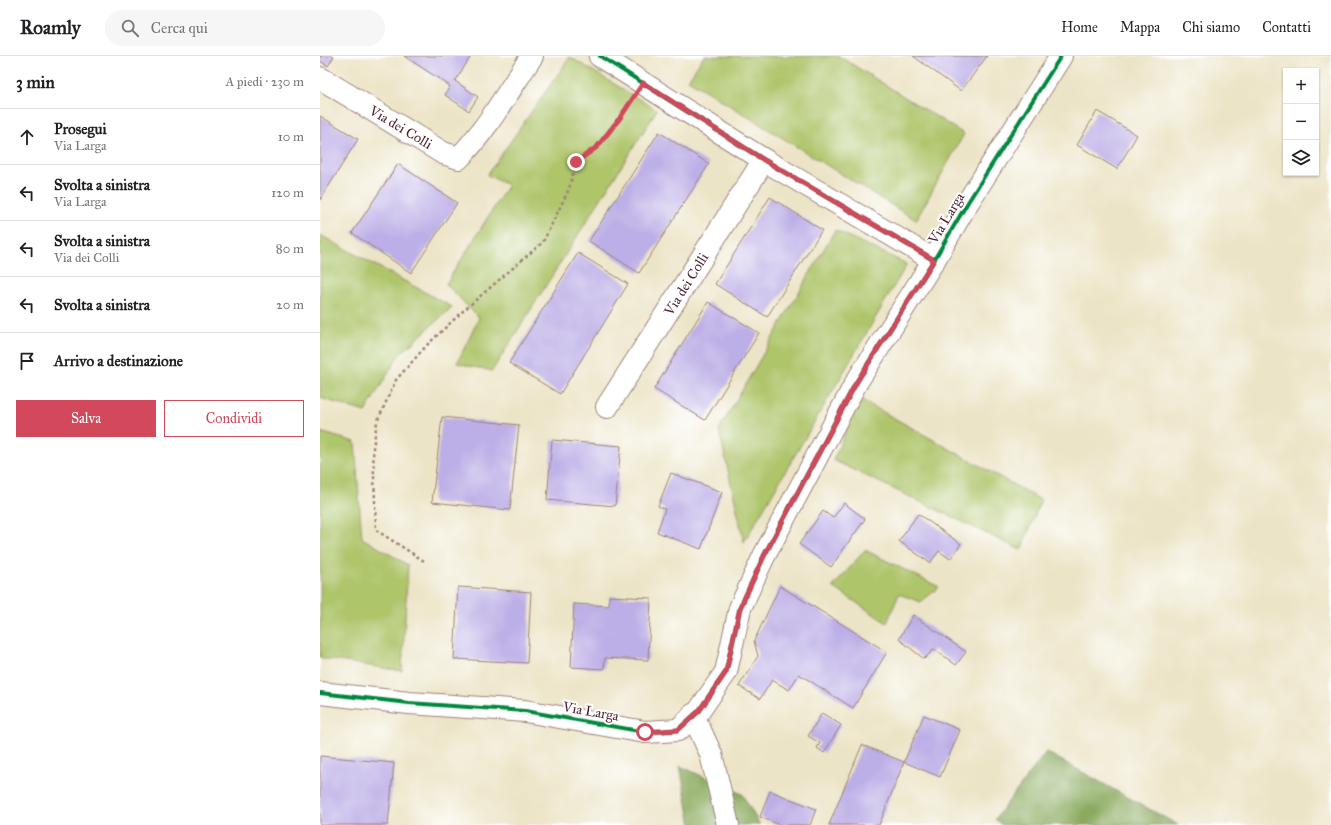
<!DOCTYPE html>
<html lang="it">
<meta charset="utf-8">
<style>
body{margin:0;font-family:"IM FELL Great Primer",serif;background:#f6f6f6;color:#202124}
.controls{position:absolute;right:12px;top:12px;display:grid;overflow:hidden;border-radius:0px;box-shadow:0 1px 3px #0004}
.controls button{width:36px;height:36px;display:grid;place-items:center;padding:0;border:0;border-bottom:1px solid #e0e0e0;background:#fff;color:#202124;font:20px sans-serif}
.stop{position:absolute;width:12px;height:12px;margin:-9px;border:3px solid #d1495b;border-radius:50%;background:#fff}
.stop.end{background:#d1495b;border-color:#fff;box-shadow:0 1px 4px #0008}
.list{margin:0;padding:0;list-style:none}
h2{display:flex;justify-content:space-between;align-items:center;height:52px;margin:0;padding:0 16px;font-size:17px}
h2 small{font-size:13px;font-weight:400;color:#757577}
.list li{display:grid;grid-template-columns:26px 1fr auto;gap:12px;align-items:center;box-sizing:border-box;height:56px;padding:0 16px;border-top:1px solid #e0e0e0}
.list b{display:block;font-size:15px;white-space:nowrap}
.list p{margin:0;font-size:13px;white-space:nowrap;color:#757577}
.list em{font-size:13px;font-style:normal;color:#757577}
.actions{display:flex;gap:8px;padding:12px 16px}
.actions a{flex:1;padding:9px 0;border:1px solid #d1495b;border-radius:0px;text-align:center;font-size:14px;color:#d1495b}
.actions .main{background:#d1495b;color:#fff}
.icon{flex:none;width:22px;height:22px;fill:none;stroke:currentColor;stroke-width:2;stroke-linecap:round;stroke-linejoin:round}
.map{position:relative;flex:none;width:1011px;height:769px;overflow:hidden}
header{display:flex;align-items:center;gap:24px;box-sizing:border-box;height:56px;padding:0 20px;background:#fff;border-bottom:1px solid #e0e0e0}
header strong{font-size:19px}
nav{display:flex;gap:22px;margin-inline-start:auto;font-size:14px}
.search{width:280px;height:36px;background:#f6f6f6;display:flex;align-items:center;gap:10px;box-sizing:border-box;padding:0 14px;border-radius:22px;color:#757577;font-size:15px}
main{display:flex}
aside{flex:1;background:#fff}
.map>svg:first-child{display:block}
.green{fill:#aec56a;stroke:#7c724a}
.forest{fill:#8aaa5e;stroke:#6a6444}
.building{fill:#bcaee6}
.lines{fill:none;stroke-linecap:round;stroke-linejoin:round}
.minor-casing{stroke:#9b8278;stroke-width:24}
.path{stroke:#9b8278;stroke-width:2.5;stroke-dasharray:3 3;stroke-linecap:butt}
.minor{stroke:#fff;stroke-width:22}
.cycleway-casing{stroke:#fff;stroke-width:6}
.cycleway{stroke:#00873e;stroke-width:4}
.route{stroke:#d1495b;stroke-width:5}
.labels{text-anchor:middle;stroke-width:4;stroke-linejoin:round;paint-order:stroke}
.street-label{font-size:14px;fill:#4a1f2b;stroke:#fff}
</style>
<header>
<strong>Roamly</strong>
<div class="search"><svg class="icon" aria-label="search" viewBox="0 0 24 24"><circle cx="10" cy="10" r="6"/><path d="M15 15l6 6"/></svg>Cerca qui</div>
<nav><a>Home</a><a>Mappa</a><a>Chi siamo</a><a>Contatti</a></nav>
</header>
<main>
<aside>
<h2>3 min<small>A piedi · 230 m</small></h2>
<ul class="list">
<li><svg class="icon" aria-label="ahead" viewBox="0 0 24 24"><path d="M12 20V5M6 11l6-6 6 6"/></svg><div><b>Prosegui</b><p>Via Larga</p></div><em>10 m</em></li>
<li><svg class="icon" aria-label="left" viewBox="0 0 24 24"><path d="M17 20v-9H6M10 6l-5 5 5 5"/></svg><div><b>Svolta a sinistra</b><p>Via Larga</p></div><em>120 m</em></li>
<li><svg class="icon" aria-label="left" viewBox="0 0 24 24"><path d="M17 20v-9H6M10 6l-5 5 5 5"/></svg><div><b>Svolta a sinistra</b><p>Via dei Colli</p></div><em>80 m</em></li>
<li><svg class="icon" aria-label="left" viewBox="0 0 24 24"><path d="M17 20v-9H6M10 6l-5 5 5 5"/></svg><div><b>Svolta a sinistra</b></div><em>20 m</em></li>
<li><svg class="icon" aria-label="arrive" viewBox="0 0 24 24"><path d="M6 21V4h12l-3 4 3 4H6"/></svg><div><b>Arrivo a destinazione</b></div></li>
</ul>
<div class="actions"><a class="main">Salva</a><a>Condividi</a></div>
</aside>
<div class="map">
<svg width="1011" height="769" viewBox="0 0 1011 769">
<rect width="100%" height="100%" fill="#fff"/>
<filter id="ink" filterUnits="userSpaceOnUse"><feTurbulence type="fractalNoise" baseFrequency=".025" numOctaves="2"/><feDisplacementMap in="SourceGraphic" scale="8" xChannelSelector="R" yChannelSelector="G"/><feConvolveMatrix kernelMatrix="1 2 1 2 8 2 1 2 1" color-interpolation-filters="sRGB"/></filter>
<filter id="wash" filterUnits="userSpaceOnUse"><feTurbulence type="fractalNoise" baseFrequency=".012" numOctaves="4" result="noise"/><feDisplacementMap in="SourceGraphic" scale="16" xChannelSelector="R" yChannelSelector="G"/><feGaussianBlur stdDeviation="0.9" result="paint"/><feColorMatrix in="noise" values="0 0 0 0 0 0 0 0 0 0 0 0 0 0 0 0 0 1.4 0 .05"/><feComposite in="paint" operator="in"/></filter>
<g filter="url(#wash)">
<rect width="100%" height="100%" fill="#ece4c6"/>
<g class="green">
<polygon points="384,0 519,0 644,78 596,164 368,24"/>
<polygon points="250,1 337,54 172,315 137,307 159,262 126,228 188,129 167,119"/>
<polygon points="515,174 587,208 424,486 399,374"/>
<polygon points="0,179 132,251 79,299 45,356 0,342"/>
<polygon points="540,343 721,444 701,494 513,404"/>
<polygon points="0,376 35,386 42,482 88,509 82,615 0,602"/>
<polygon points="545,494 619,531 601,546 579,538 567,567 513,531"/>
</g>
<g class="forest">
<polygon points="726,696 858,769 682,769 675,763"/>
<polygon points="360,710 422,738 440,769 371,769"/>
</g>
<g id="blocks">
<g class="building">
<polygon points="0,0 14,0 8,10 0,5"/>
<polygon points="84,0 151,0 135,25 158,41 149,55 125,39 130,30"/>
<polygon points="593,0 667,0 641,35"/>
<polygon points="777,55 817,79 797,113 757,89"/>
<polygon points="0,60 38,83 0,144"/>
<polygon points="339,76 389,108 319,217 269,185"/>
<polygon points="78,108 137,147 91,217 32,177"/>
<polygon points="450,141 502,174 447,261 395,228"/>
<polygon points="258,197 308,228 240,338 189,307"/>
<polygon points="388,246 439,277 385,364 334,333"/>
<polygon points="122,361 199,369 190,454 112,446"/>
<polygon points="232,384 301,390 295,450 227,444"/>
<polygon points="351,417 402,436 381,493 337,476 345,453 338,450"/>
<polygon points="524,447 545,463 511,511 479,488 503,455 513,462"/>
<polygon points="598,458 641,488 630,503 619,495 610,507 579,485"/>
<polygon points="460,530 567,596 533,652 479,618 469,634 452,624 440,643 419,630 438,600 434,585"/>
<polygon points="138,531 211,536 207,607 134,603"/>
<polygon points="289,540 331,542 328,604 285,602 284,613 251,611 254,548 289,550"/>
<polygon points="593,559 646,596 636,609 614,593 604,603 579,583"/>
<polygon points="502,657 521,669 504,697 497,692 500,687 488,680"/>
<polygon points="604,659 640,674 620,721 584,706"/>
<polygon points="542,689 584,706 559,769 509,769"/>
<polygon points="0,700 74,707 68,769 0,769"/>
<polygon points="450,735 496,753 490,769 460,769 440,761"/>
</g>
</g>
</g>
<g filter="url(#ink)">
<use href="#blocks" fill-opacity="0" stroke="#9b8278" stroke-width="1"/>
<g class="lines">
<g class="minor-casing">
<g id="minor">
<polyline points="280,0 444,104 614,204"/>
<path d="M0,22L123,97L139,102C168,72 189,34 212,0"/>
<polyline points="287,351 444,104"/>
<polyline points="0,637 89,647 205,655 325,676 358,674 379,655 406,616 420,552 444,500 536,327 614,204 648,146 741,0"/>
<polyline points="373,659 391,698 408,769"/>
</g>
</g>
<polyline class="path" points="104,505 56,474 53,392 57,366 76,324 106,290 143,255 223,186 249,133 256,106 277,91 308,49"/>
<use href="#minor" class="minor"/>
<g class="cycleway-casing">
<g id="cycleway">
<polyline points="280,0 444,104 614,204"/>
<polyline points="0,637 89,647 205,655 325,676 358,674 379,655 406,616 420,552 444,500 536,327 614,204 648,146 741,0"/>
</g>
</g>
<use href="#cycleway" class="cycleway"/>
</g>
</g>
<g class="lines" filter="url(#ink)">
<polyline class="route" points="256,106 277,91 300,62 323,27 444,104 614,204 536,327 444,500 420,552 406,616 379,655 358,674 325,676"/>
</g>
<g class="labels">
<g class="street-label">
<text transform="translate(81 71) rotate(31)" y="5">Via dei Colli</text>
<text transform="translate(626 162) rotate(-59)" y="5">Via Larga</text>
<text transform="translate(366 228) rotate(-58)" y="5">Via dei Colli</text>
<text transform="translate(271 655) rotate(10)" y="5">Via Larga</text>
</g>
</g>
</svg>
<div class="controls">
<button>+</button>
<button>−</button>
<button><svg class="icon" aria-label="layers" viewBox="0 0 24 24"><path d="M12 4l9 5-9 5-9-5zM3 14l9 5 9-5"/></svg></button>
</div>
<div class="stop" style="left:325px;top:676px"></div>
<div class="stop end" style="left:256px;top:106px"></div>
</div>
</main>
